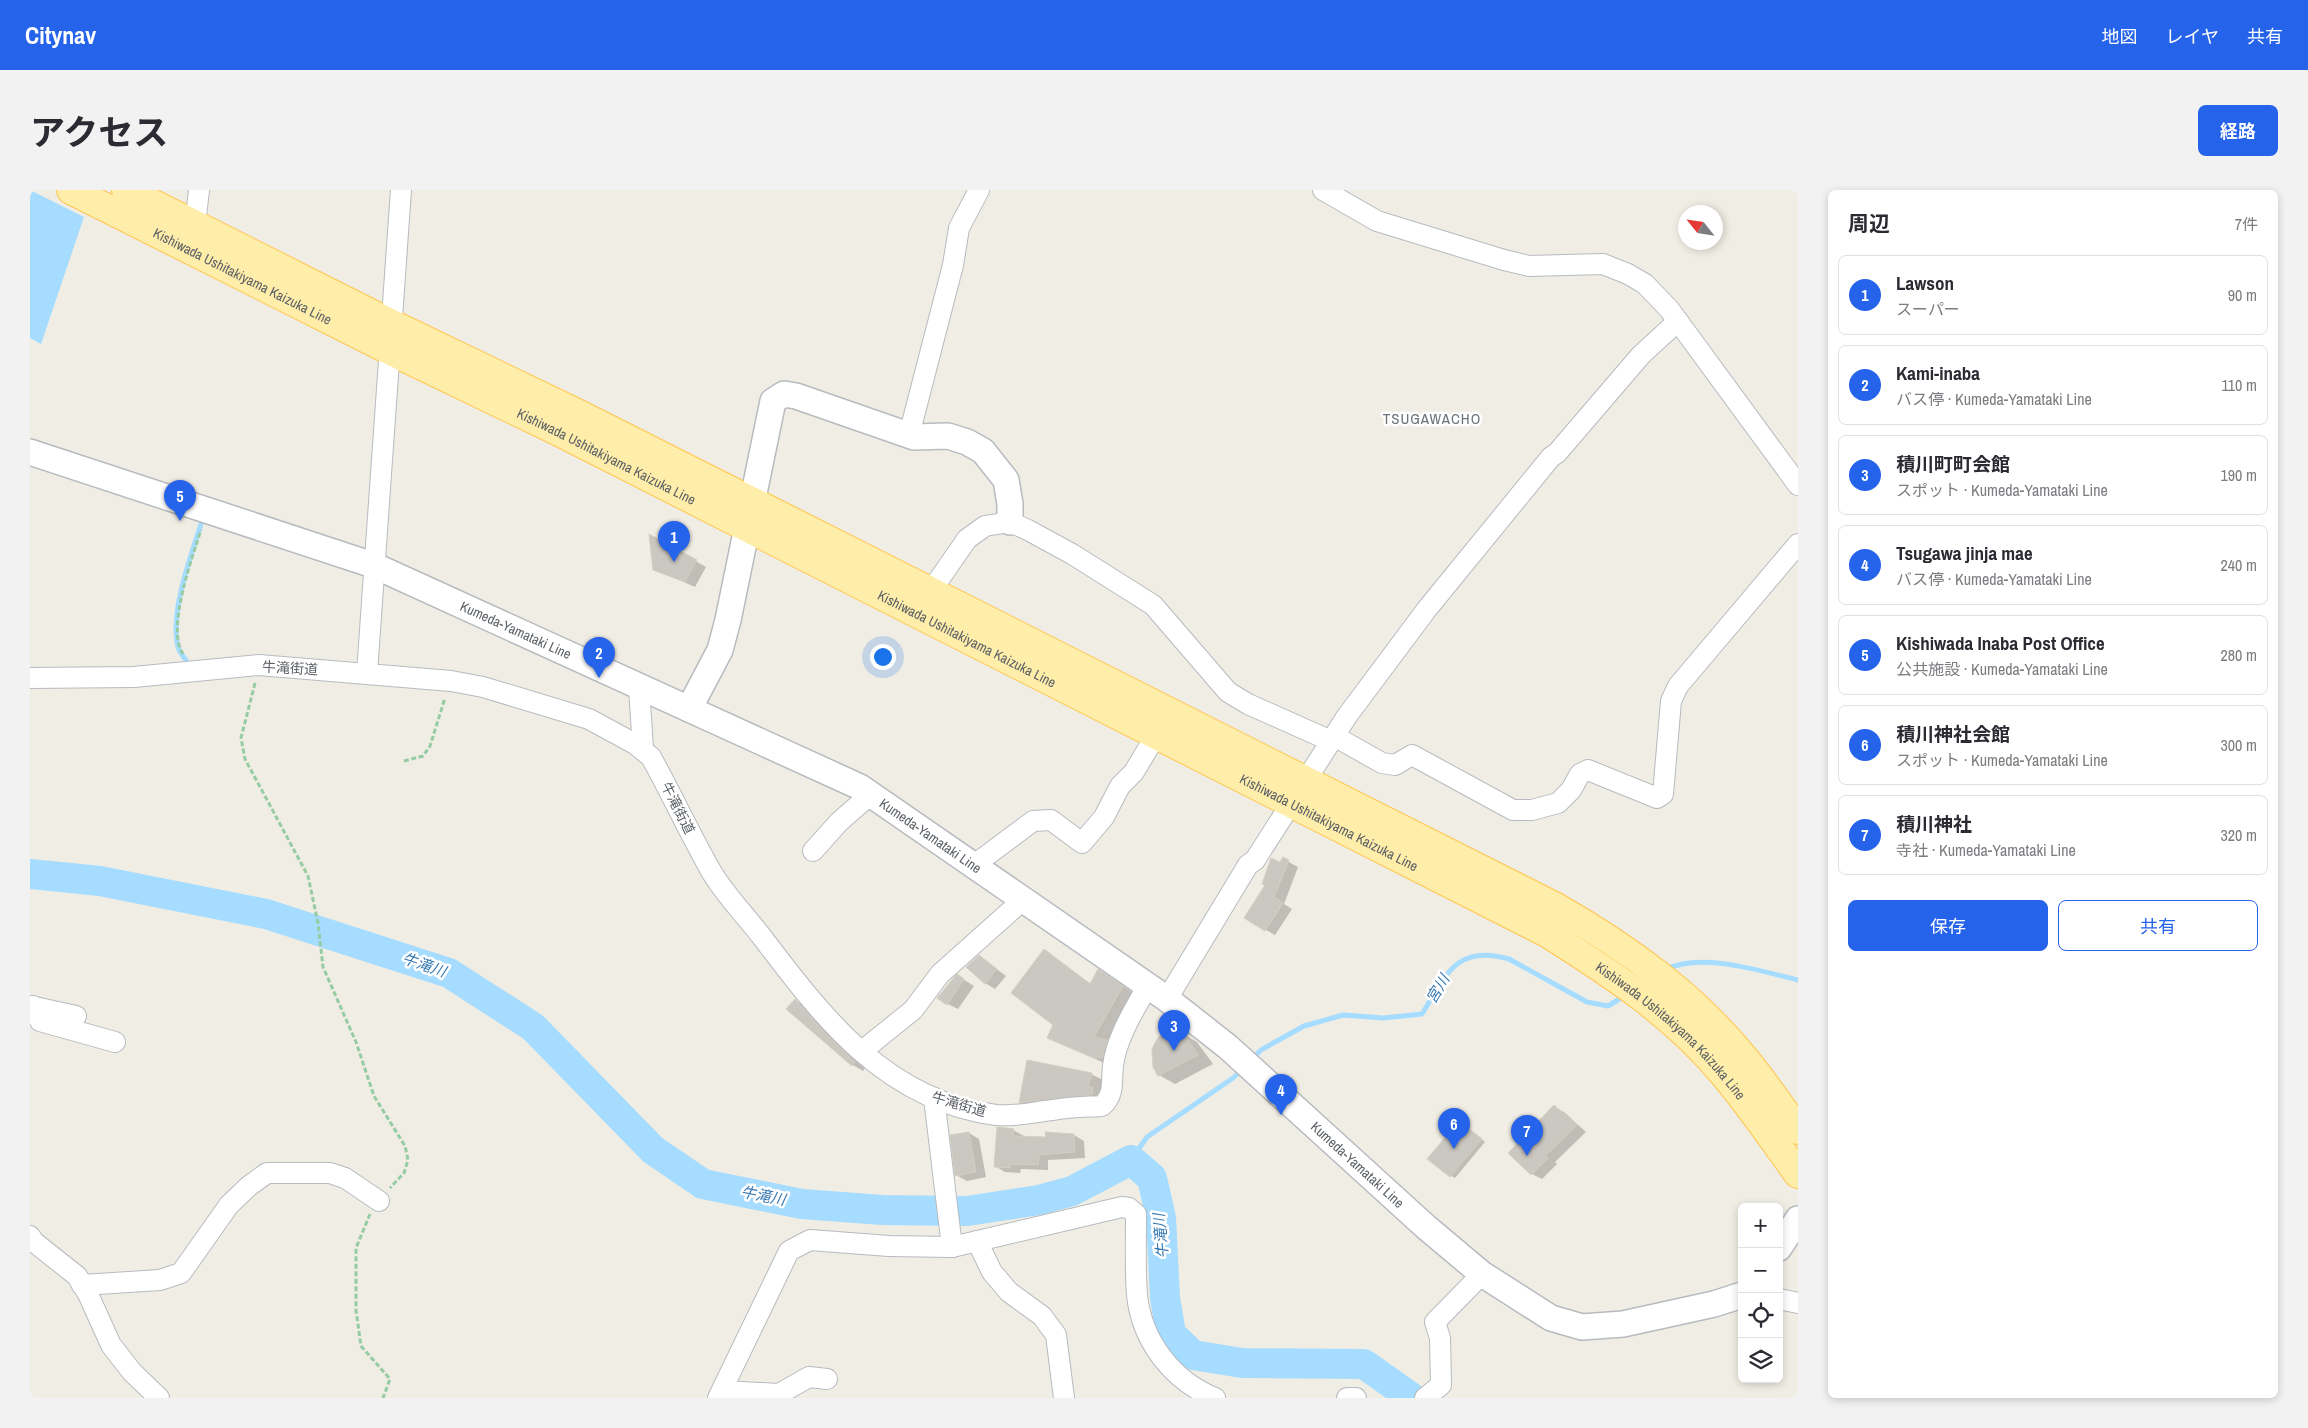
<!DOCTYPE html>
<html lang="ja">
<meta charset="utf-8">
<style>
body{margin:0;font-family:"Archivo Narrow","Noto Sans JP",sans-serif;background:#f2f2f3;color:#2b2b33}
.controls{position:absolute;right:15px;bottom:15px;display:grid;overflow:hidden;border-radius:8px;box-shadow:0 2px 8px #0003}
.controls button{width:45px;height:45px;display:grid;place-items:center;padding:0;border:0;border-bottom:1px solid #e1e1e2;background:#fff;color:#2b2b33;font:25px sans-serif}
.compass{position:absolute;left:1648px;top:15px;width:45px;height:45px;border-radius:50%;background:#fff;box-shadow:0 2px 8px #0003;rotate:300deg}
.you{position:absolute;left:852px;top:466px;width:18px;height:18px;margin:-12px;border:4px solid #fff;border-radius:50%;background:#1a73e8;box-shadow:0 0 0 8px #1a73e833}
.badge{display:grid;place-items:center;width:32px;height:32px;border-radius:50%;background:#2563eb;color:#fff;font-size:16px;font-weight:700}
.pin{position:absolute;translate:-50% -41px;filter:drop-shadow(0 1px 2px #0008)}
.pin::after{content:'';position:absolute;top:26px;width:18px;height:15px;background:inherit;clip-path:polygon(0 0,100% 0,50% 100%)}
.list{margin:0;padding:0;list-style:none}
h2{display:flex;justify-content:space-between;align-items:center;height:65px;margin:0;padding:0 20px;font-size:21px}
h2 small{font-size:16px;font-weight:400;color:#7c7c81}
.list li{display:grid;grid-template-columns:32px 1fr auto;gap:15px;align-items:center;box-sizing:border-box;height:80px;margin:0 10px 10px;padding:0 10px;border:1px solid #e1e1e2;border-radius:8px}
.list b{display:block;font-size:19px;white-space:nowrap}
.list p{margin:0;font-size:16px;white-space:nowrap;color:#7c7c81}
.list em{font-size:16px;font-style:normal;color:#7c7c81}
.actions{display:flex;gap:10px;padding:15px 20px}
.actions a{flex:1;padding:11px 0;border:1px solid #2563eb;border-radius:8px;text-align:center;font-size:18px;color:#2563eb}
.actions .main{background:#2563eb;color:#fff}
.icon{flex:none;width:28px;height:28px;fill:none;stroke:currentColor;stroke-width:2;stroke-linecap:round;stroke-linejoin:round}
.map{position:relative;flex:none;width:1768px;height:1208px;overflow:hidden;border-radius:8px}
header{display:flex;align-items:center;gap:30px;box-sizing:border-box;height:70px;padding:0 25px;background:#2563eb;color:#fff}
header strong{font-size:24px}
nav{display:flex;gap:28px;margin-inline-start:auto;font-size:18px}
.intro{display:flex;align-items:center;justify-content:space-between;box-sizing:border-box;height:120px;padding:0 30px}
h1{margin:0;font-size:35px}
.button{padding:12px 22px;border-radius:8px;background:#2563eb;color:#fff;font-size:18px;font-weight:700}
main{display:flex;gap:30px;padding:0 30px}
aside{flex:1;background:#fff;border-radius:8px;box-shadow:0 2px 8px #0003}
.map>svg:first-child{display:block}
.water{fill:#a5dcff}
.shadow{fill:#0003}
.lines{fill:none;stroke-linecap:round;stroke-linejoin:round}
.stream{stroke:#a5dcff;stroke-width:5}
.river{stroke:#a5dcff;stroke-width:30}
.building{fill:#cbc7c1;stroke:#d5cec2}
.minor-casing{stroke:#b7bbbf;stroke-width:22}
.tertiary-casing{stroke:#b7bbbf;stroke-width:28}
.primary-casing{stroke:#ffc54e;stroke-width:30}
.path{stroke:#96cca3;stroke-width:3;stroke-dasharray:5 2.5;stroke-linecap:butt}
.minor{stroke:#fff;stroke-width:20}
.tertiary{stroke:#fff;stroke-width:25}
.primary{stroke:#ffedaa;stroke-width:28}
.labels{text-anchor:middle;stroke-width:5;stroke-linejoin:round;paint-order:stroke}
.street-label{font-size:14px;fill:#5c6166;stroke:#fff}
.neighbourhood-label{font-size:15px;letter-spacing:1px;fill:#6d7378;stroke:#fff}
.water-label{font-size:15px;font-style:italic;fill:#3578b2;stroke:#fff}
</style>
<header>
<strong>Citynav</strong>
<nav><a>地図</a><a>レイヤ</a><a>共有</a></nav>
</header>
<div class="intro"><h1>アクセス</h1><a class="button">経路</a></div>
<main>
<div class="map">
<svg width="1768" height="1208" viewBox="0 0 1768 1208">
<rect width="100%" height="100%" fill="#f0ede4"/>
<polygon class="water" points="0,0 54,27 11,154 0,148"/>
<g class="shadow">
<polygon points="621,346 676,377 665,397 624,379"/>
<polygon points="1253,669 1268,677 1254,714 1262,719 1245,745 1236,740 1250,673"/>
<polygon points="1014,761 1061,794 1081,788 1105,804 1077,852 1089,859 1078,875 1019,847 1024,835"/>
<polygon points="949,766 976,786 965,799 955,793"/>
<polygon points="928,786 944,796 928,819 918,814"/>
<polygon points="766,811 776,816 806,851 835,878 833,881 823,875"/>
<polygon points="1139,840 1148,845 1152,843 1167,852 1183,874 1145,894 1129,885"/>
<polygon points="1061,884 1075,891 1076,906 1003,920 990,912"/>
<polygon points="1524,917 1534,922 1556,942 1525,972 1527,974 1512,989 1502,984"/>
<polygon points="1434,935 1455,952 1425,988 1420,985"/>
<polygon points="983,940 994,946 993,948 1017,949 1044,945 1054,951 1055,968 1018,970 1018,980 991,979 990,983 975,982 965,976"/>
<polygon points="939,943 949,949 956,987 937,991 926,985"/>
</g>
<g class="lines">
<g class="stream">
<path d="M161,477C157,471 150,464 148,457C139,421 163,360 174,325"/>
<path d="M1636,779C1673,762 1730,781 1768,790"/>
<path d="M1222,869L1231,860L1274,836L1313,825L1353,828L1392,824C1416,785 1426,754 1479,769L1557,812L1578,816L1596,805"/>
<polyline points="1101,970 1117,947 1203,888 1213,879"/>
</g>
<polyline class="river" points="0,684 70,691 236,724 419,783 503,837 623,960 673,994 772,1014 852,1020 937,1021 1009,1010 1042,1001 1101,970 1122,988 1131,1028 1135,1108 1141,1144 1163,1165 1212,1173 1334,1174 1382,1208"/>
</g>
<g class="building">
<polygon points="619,344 667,370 655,392 623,380"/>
<polygon points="1253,667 1259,670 1244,707 1253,713 1235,741 1214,728 1235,695 1232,694 1241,668 1250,672"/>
<polygon points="1014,759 1060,794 1068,779 1093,796 1064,847 1077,850 1072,868 1066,866 1066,869 1017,848 1023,835 981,803"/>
<polygon points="949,765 967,779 955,794 936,777"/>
<polygon points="927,784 934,789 917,815 907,808"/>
<polygon points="765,809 796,844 825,872 822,876 756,819"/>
<polygon points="1139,838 1144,845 1152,841 1168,865 1128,886 1123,877 1122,859 1127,849"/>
<polygon points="997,870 1062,883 1058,897 1063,897 1062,905 989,913"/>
<polygon points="1524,915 1547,935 1515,966 1518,968 1501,985 1478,963"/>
<polygon points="1429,931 1452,949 1420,987 1397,969"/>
<polygon points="967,937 984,939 983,946 1016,947 1015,942 1044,944 1045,962 1009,965 1008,975 981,974 980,978 964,977"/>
<polygon points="939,942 946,982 925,986 920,945"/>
</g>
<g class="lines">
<g class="minor-casing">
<g id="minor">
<polyline points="1293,0 1347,31 1474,70 1499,76 1573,74 1598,84 1615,94 1639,119 1768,295"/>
<polyline points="165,35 169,0"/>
<polyline points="879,245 923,75 929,38 949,0"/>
<polyline points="901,401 937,349 955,336 980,332 998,340 1042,364 1123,415 1198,502 1218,514 1301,551"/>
<polyline points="337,483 371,0"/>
<path d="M0,488L104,487L229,475L421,491L453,497L559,529L605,554L621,567C642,605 660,644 681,681C695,705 716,726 732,747C794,829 857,911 966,925C986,927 1004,922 1023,920C1039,917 1055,917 1072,916C1085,904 1081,892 1083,876C1086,849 1104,820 1117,797"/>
<polyline points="609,497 613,559"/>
<polyline points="1304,546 1352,573 1365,575 1382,565 1483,620 1502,620 1528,613 1541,600 1550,584 1558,580 1627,608 1633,604 1641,511 1648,496 1768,354"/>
<polyline points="783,661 809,632 841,604"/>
<polyline points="944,675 1003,631 1021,630 1052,653 1074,627 1090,596 1104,582 1126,545"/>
<polyline points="1137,809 1218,675 1225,670 1317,526 1397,419 1521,267 1527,263 1611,165 1648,131"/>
<polyline points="0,816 46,826"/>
<polyline points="3,816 10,831 85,852"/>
<polyline points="832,861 883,820 910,784 994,709"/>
<polyline points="904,908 922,1057"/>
<polyline points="0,1046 4,1052 47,1086 58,1104 81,1155 102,1182 129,1208"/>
<polyline points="947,1051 962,1082 979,1102 1012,1126 1026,1145 1034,1208"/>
<polyline points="52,1095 130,1090 151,1083 199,1015 219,996 237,983 300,983 315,988 349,1011"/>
<polyline points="1749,1109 1768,1113"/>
<polyline points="693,1201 749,1204 779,1187 797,1189"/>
<path d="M688,1208L759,1061L780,1050L859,1056L922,1057L1092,1017L1099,1018L1106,1024C1106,1051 1105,1079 1107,1105C1112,1152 1143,1191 1185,1208"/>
<polyline points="1317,1208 1326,1208"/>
<polyline points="1395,1208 1411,1195 1410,1148 1405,1132 1452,1084"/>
</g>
</g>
<g class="tertiary-casing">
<g id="tertiary">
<path id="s1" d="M0,262L343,375L830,597L1137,809L1198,857L1396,1037L1452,1084L1521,1128L1552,1137L1593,1134L1684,1114L1712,1105"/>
<polyline points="659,519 690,460 698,430 743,211 754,204 766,206 884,247 918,246 937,252 953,261 976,290 980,314 980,332"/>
<polyline points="1749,1058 1768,1029"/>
</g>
</g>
<g class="primary-casing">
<g id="primary">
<path id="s2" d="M41,0L359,160L529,242L1517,743C1582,784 1646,826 1695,886C1721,917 1744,951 1768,984"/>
<path d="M96,0L362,134L549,224L1528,718C1599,759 1664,806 1716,870C1734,892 1751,917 1768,940"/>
</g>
</g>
<g class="path">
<path d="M153,464C136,439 162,368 171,340"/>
<polyline points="225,493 211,548 215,569 278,686 288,733 293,777 326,852 344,906 375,956 378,970 374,983 360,998"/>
<polyline points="374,571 393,566 400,556 415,508"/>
<polyline points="340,1024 326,1058 326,1120 331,1156 360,1189 353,1208"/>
</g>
<use href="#minor" class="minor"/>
<use href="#tertiary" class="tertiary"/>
<use href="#primary" class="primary"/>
</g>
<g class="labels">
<g class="street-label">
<text dy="5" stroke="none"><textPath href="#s2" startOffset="192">Kishiwada Ushitakiyama Kaizuka Line</textPath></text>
<text dy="5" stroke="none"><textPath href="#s2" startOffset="598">Kishiwada Ushitakiyama Kaizuka Line</textPath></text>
<text dy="5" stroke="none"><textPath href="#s1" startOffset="518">Kumeda-Yamataki Line</textPath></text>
<text dy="5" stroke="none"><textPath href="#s2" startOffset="1002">Kishiwada Ushitakiyama Kaizuka Line</textPath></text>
<text transform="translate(260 478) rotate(3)" y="5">牛滝街道</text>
<text transform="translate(648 618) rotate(63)" y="5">牛滝街道</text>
<text dy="5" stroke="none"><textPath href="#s2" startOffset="1408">Kishiwada Ushitakiyama Kaizuka Line</textPath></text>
<text dy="5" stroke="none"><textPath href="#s1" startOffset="982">Kumeda-Yamataki Line</textPath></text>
<text dy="5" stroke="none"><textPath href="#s2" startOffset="1811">Kishiwada Ushitakiyama Kaizuka Line</textPath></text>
<text transform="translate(929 914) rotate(16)" y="5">牛滝街道</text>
<text dy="5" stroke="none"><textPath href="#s1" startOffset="1522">Kumeda-Yamataki Line</textPath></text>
</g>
<g class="neighbourhood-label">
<text x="1402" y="234">TSUGAWACHO</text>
</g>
<g class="water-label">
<text transform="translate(394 775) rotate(19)" y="5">牛滝川</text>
<text transform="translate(1408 799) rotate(-59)" y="5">宮川</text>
<text transform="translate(733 1006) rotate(11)" y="5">牛滝川</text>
<text transform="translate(1131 1046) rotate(-95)" y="5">牛滝川</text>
</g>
</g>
</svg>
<div class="controls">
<button>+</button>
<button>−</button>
<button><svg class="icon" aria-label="locate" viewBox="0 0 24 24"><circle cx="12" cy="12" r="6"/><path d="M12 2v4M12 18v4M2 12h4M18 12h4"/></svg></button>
<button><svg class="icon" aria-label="layers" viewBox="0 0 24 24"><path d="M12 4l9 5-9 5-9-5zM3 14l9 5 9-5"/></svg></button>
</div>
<svg class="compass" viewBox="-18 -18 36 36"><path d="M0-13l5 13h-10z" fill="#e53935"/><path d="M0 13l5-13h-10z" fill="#7c7c81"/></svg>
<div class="you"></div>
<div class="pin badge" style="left:644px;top:372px">1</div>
<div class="pin badge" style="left:569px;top:488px">2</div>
<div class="pin badge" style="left:1144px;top:861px">3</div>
<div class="pin badge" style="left:1251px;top:925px">4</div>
<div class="pin badge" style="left:150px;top:331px">5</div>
<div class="pin badge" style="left:1424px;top:959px">6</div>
<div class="pin badge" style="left:1497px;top:966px">7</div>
</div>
<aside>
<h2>周辺<small>7件</small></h2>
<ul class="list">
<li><span class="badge">1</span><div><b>Lawson</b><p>スーパー</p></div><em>90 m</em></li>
<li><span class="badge">2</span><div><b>Kami-inaba</b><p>バス停 · Kumeda-Yamataki Line</p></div><em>110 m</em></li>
<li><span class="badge">3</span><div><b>積川町町会館</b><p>スポット · Kumeda-Yamataki Line</p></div><em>190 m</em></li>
<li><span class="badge">4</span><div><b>Tsugawa jinja mae</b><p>バス停 · Kumeda-Yamataki Line</p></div><em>240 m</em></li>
<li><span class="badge">5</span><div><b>Kishiwada Inaba Post Office</b><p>公共施設 · Kumeda-Yamataki Line</p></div><em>280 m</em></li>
<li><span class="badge">6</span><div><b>積川神社会館</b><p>スポット · Kumeda-Yamataki Line</p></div><em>300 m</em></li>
<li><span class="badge">7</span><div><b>積川神社</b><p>寺社 · Kumeda-Yamataki Line</p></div><em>320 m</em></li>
</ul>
<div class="actions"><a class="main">保存</a><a>共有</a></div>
</aside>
</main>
